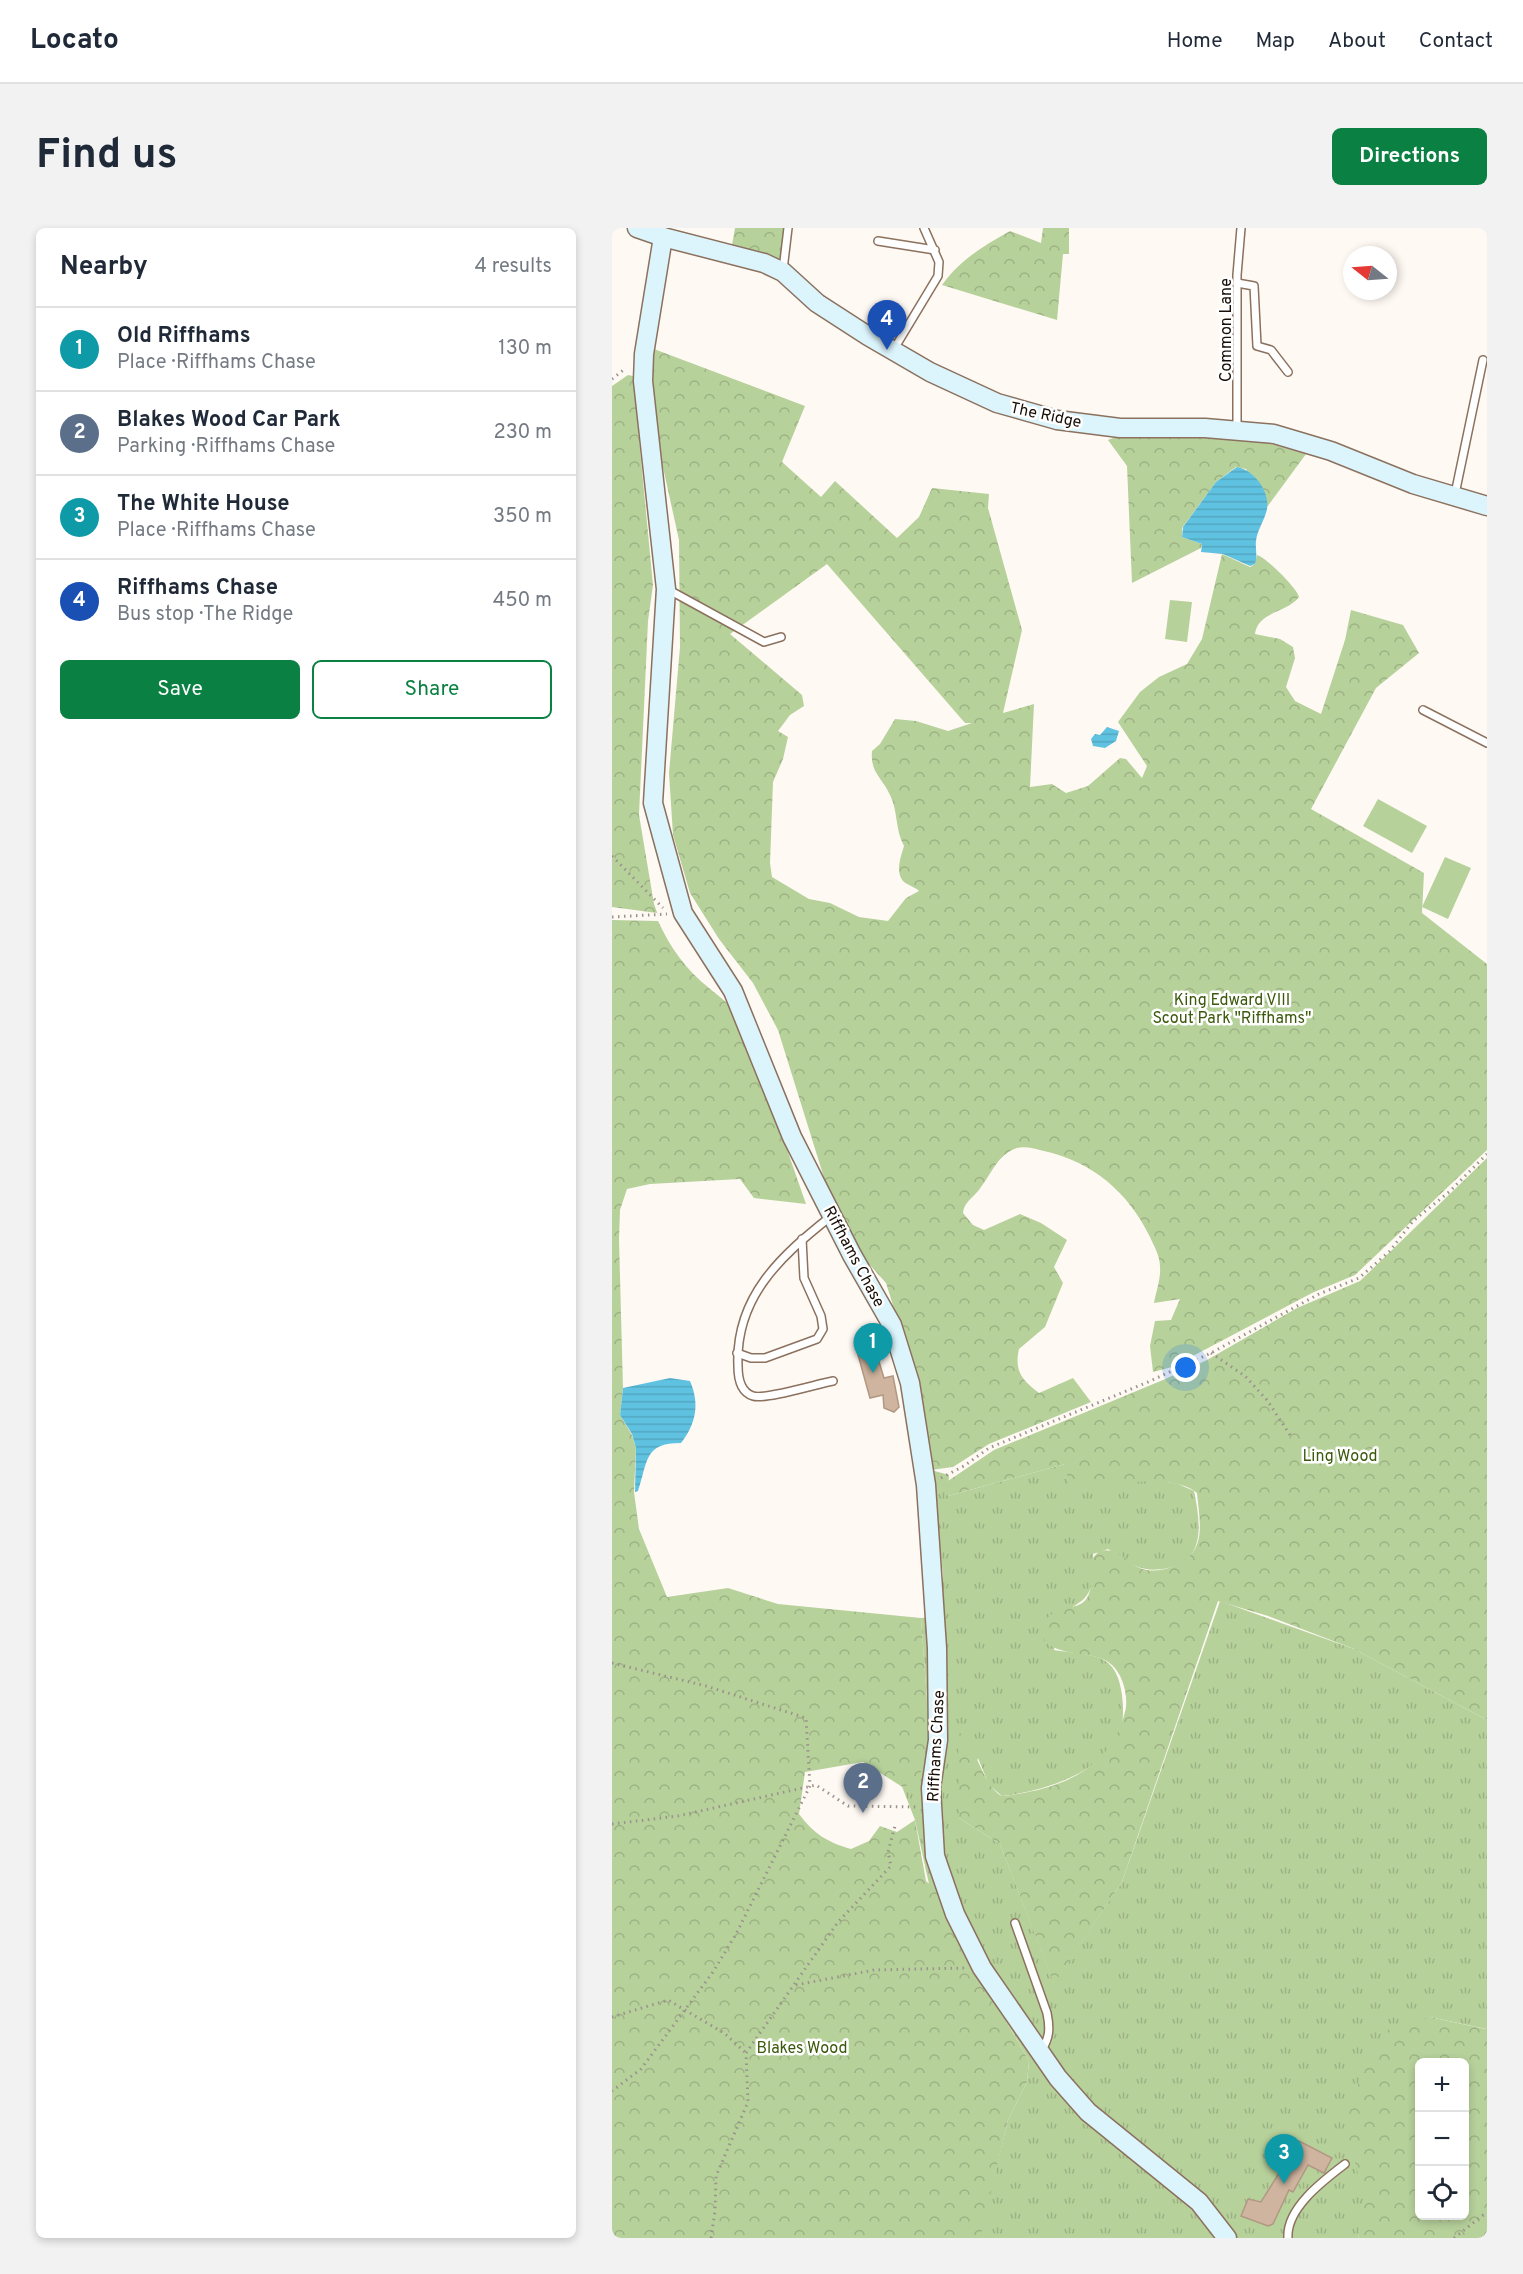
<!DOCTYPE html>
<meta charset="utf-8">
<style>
body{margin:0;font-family:Overpass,sans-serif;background:#f2f2f3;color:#1f2937}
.controls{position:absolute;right:18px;bottom:18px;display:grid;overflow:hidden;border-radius:9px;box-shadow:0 3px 9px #0003}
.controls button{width:54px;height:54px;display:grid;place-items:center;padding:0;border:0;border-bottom:2px solid #e0e1e3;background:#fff;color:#1f2937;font:30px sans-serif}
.compass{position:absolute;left:731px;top:18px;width:54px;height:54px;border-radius:50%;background:#fff;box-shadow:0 3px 9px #0003;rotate:287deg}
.you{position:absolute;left:574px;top:1140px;width:21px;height:21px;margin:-15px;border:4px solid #fff;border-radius:50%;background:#1a73e8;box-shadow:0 0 0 9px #1a73e833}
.badge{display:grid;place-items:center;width:39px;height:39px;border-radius:50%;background:#0b8043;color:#fff;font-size:20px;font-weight:700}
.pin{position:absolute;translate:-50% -50px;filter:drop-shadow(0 2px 3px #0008)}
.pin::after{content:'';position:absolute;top:32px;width:21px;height:18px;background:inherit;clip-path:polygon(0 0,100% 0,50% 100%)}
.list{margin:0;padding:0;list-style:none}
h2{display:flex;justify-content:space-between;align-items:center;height:78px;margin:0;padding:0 24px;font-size:26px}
h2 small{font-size:20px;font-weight:400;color:#747a83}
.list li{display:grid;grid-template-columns:39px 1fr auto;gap:18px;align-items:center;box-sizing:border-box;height:84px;padding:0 24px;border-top:2px solid #e0e1e3}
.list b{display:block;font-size:22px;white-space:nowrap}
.list p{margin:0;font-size:20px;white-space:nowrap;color:#747a83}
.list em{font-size:20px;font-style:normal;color:#747a83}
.actions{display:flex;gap:12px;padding:18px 24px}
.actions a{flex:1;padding:14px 0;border:2px solid #0b8043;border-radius:9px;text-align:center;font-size:21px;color:#0b8043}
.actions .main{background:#0b8043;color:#fff}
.icon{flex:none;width:33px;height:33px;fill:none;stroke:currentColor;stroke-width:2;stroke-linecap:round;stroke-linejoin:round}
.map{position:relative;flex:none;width:875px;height:2010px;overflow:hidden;border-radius:9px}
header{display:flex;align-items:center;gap:36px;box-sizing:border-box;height:84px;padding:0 30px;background:#fff;border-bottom:2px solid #e0e1e3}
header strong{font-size:28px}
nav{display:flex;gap:33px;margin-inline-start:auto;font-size:21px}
.intro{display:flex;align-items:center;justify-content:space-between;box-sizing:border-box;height:144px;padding:0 36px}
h1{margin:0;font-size:42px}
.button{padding:15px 27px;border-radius:9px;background:#0b8043;color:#fff;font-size:21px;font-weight:700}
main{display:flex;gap:36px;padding:0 36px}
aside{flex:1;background:#fff;border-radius:9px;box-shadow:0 3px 9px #0003}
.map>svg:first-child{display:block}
.grass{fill:url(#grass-tufts)}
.forest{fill:url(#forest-crowns);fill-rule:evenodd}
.pitch{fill:#b7d19b}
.water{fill:url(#water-rules)}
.building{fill:#cfb49f;stroke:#b29883;stroke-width:1.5}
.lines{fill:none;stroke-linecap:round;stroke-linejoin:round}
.lane-casing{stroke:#8b715e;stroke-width:10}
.secondary-casing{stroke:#8b715e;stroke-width:21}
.path{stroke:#9a928c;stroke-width:3;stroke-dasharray:1.5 4.5;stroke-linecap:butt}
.lane{stroke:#fff;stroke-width:7}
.secondary{stroke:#dcf4fc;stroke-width:18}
.labels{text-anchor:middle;stroke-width:5;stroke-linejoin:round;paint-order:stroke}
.street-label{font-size:16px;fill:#170e07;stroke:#fff}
.park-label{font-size:16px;fill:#3b580b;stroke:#fff}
</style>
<header>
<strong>Locato</strong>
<nav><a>Home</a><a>Map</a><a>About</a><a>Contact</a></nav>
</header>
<div class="intro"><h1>Find us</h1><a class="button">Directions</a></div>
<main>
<aside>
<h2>Nearby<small>4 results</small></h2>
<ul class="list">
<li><span class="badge" style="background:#0f9aa8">1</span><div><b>Old Riffhams</b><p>Place · Riffhams Chase</p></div><em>130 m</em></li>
<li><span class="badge" style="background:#5c6f8a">2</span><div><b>Blakes Wood Car Park</b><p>Parking · Riffhams Chase</p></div><em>230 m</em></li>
<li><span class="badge" style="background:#0f9aa8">3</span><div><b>The White House</b><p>Place · Riffhams Chase</p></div><em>350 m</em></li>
<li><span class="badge" style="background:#1a4fb4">4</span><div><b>Riffhams Chase</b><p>Bus stop · The Ridge</p></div><em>450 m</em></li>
</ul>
<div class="actions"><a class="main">Save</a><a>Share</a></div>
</aside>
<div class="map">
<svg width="875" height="2010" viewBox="0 0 875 2010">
<defs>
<pattern id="grass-tufts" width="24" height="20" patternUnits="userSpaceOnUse" patternTransform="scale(1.5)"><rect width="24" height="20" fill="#b7d19b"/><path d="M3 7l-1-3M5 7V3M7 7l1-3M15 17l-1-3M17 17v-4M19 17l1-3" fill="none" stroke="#9db284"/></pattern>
<pattern id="forest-crowns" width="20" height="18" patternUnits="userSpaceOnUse" patternTransform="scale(1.5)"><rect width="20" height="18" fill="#b7d19b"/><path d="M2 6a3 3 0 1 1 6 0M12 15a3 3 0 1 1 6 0" fill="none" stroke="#9db284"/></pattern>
<pattern id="water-rules" width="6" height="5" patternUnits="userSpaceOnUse" patternTransform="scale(1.5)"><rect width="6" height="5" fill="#60c2e1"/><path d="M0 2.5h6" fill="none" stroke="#53a6c0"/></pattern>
</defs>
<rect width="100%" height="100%" fill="#fff9f4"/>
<path class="grass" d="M453,1236L566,1256L582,1263C588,1293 595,1332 556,1340C545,1342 535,1343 524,1338C514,1334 505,1327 496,1321L481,1326C481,1362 482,1370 448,1385L442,1422C454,1424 483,1426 492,1432C505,1440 508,1454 510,1467C511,1477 512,1490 509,1500C497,1544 429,1564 390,1568L377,1557L366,1530L347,1590L388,1616L442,1755L510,1654L608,1373L742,1421L875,1492V1799L874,1801L818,1789L755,1975L746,2010H367L396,1892L415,1854L417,1833L317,1656L303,1592L289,1556L316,1486L309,1390L330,1388L331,1346L319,1242L337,1247L336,1268Z"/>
<g class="forest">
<polygon points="123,0 179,0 171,34 120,17"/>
<path d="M431,0H457V26H451L445,92L330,57C349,31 370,19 398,3L429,15Z"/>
<path d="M42,121L193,178L170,234L209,269L223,253L285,310L307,289L320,260L377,266L376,280L410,402L391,485L422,476L418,559L440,556L454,565L476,558L508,530L514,531L530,550L535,538L506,494L528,464L547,449L575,436L590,411L610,326L638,339L643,336L645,327C655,330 686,361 687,369C675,385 646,383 643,406L668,411L681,419L683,430L674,459L683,473L709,486L733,412L739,382L791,397L807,425L764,460L699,581L812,645L810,685L875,736V922L743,1047L700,1065L560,1139L541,1144L538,1118L543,1093L559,1092L568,1071L542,1075C544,1064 549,1050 548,1039C548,1028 542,1018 538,1009C516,964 481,934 432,923C424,921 413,918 405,920C386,926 380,945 369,959C363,969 352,973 351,985L361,997L372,1002L408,986L429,995L455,1012L442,1039L451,1055L433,1099L407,1121C402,1143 410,1152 427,1165L461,1150L479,1174L377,1216L341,1239L319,1242L310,1188V1170L274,1055L248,1026L214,956L166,802L141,755L107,711L78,665L61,607L57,545L68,419L67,312L45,212L40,165ZM215,336L353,495H360L336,503L304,493L283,491L268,516L260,523C258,545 270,549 278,567C286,582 283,602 292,618C289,628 283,644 291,653C295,657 303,659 307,663L294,670L276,693L247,689L218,675L197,671L160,649L158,635L161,554L171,531L176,509L166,503L178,487L192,478L190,467L118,406Z"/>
<polygon points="16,147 21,148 41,357 36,393 27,587 42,676 47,690 45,685 0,679 0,158"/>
<polygon points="526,200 624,206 694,226 655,279 634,241 624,239 604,254 570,300 570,309 590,316 589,320 520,355 515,238 496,212"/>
<path d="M0,692L46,693C58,719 74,742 97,760C109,770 119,777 129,789L194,976L142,970L128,951L38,956L15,961L8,982L7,1011L11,1160L8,1187L20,1207L24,1220L22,1264L27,1301L55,1369L116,1360L166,1376L309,1390L316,1486L312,1541L292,1560L251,1534L193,1544L187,1586C202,1606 215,1614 239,1621L257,1613L268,1598L285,1604L303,1592L314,1653L323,1661L339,1697L417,1833L415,1854L396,1892L368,2010H0Z"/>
<path d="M875,930V1492L742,1421L656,1388L606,1373L510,1654L442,1756L388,1616L347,1590L346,1503C366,1520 371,1559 390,1568C446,1562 498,1543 513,1484C517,1469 511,1447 500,1437C483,1421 452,1431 432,1413L431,1397C449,1363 485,1402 479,1332L487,1323C507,1319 512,1333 528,1340C537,1344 550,1343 559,1339C596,1326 588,1297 585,1265C561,1244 493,1258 461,1260L457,1259L453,1236L336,1268L330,1257L382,1222L551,1152L595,1132L685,1080L748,1053Z"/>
<path d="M818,1789L873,1801L875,1799V2010H746L753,1973L731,1888L772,1803ZM808,1834H852V1988H808Z"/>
</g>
<g class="pitch">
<polygon points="558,372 580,374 575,414 553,411"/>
<polygon points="766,571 815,598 800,625 751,598"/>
<polygon points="833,629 859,640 836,691 810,679"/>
</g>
<g class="water">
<path d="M625,239C642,242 658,263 655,281C653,292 645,302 644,313C643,321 646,328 643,336L638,338L611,326L589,324L590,316L570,309L571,299L604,254Z"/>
<polygon points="495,499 507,503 504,513 493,520 481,518 479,511 483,506 488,507"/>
<path d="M58,1150L78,1153C88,1176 84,1196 69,1215C32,1215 36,1233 26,1263L23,1264L24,1220L20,1206L8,1187L11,1160Z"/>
</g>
<g class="building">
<polygon points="270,1109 273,1122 264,1124 272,1150 281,1148 287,1179 282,1184 272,1180 271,1167 258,1170 243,1116"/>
<polygon points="687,1913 720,1930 712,1945 696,1937 681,1964 677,1962 661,1996 656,1998 629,1988 636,1971 649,1974"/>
</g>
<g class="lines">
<g class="lane-casing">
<g id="lane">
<polyline points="266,13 323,22"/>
<polyline points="171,42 176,0"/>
<polyline points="625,55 642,58 645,118 659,122 676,144"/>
<polyline points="282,121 326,48 327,34 312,0"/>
<polyline points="625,202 625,47 629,0"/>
<polyline points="843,266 871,132"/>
<polyline points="57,362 152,414 169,409"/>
<polyline points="811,482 875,515"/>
<path d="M218,989C169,1028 123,1069 126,1138C126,1149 128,1164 141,1168C153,1172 205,1156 221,1153"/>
<polyline points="125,1125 139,1130 153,1130 205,1111 211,1101 209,1088 192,1050 190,1011"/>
<path d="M403,1695L435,1785C438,1800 438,1810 429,1823"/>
<path d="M676,2010C674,1980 712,1952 733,1936"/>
</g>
</g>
<g class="secondary-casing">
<g id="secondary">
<polyline points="25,0 51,9 152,35 171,44 205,75 256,108 318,144 385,175 445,192 508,200 593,200 662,206 719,223 801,256 875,278"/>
<polyline points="51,9 32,126 31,153 54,361 41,575 71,685 121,763 180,909 240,1027 280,1097 298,1155 314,1257 325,1420 326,1512 319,1560 323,1628 343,1686 370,1740 446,1850 476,1884 587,1974 615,2010"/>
</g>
</g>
<g class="path">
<polyline points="0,151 14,140"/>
<polyline points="0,628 51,680"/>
<polyline points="0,689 55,686"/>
<polyline points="599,1125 633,1148 655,1172 678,1207"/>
<polyline points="329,1250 352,1238 377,1220 536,1154 599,1125 707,1066 747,1050 778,1023 801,993 837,964 875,926"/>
<polyline points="0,1435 94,1458 194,1490 198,1558 124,1706 101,1744 29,1841 0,1863"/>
<polyline points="0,1596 66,1588 204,1557 236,1578 306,1579"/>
<polyline points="184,1757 262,1742 353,1740"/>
<polyline points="0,1789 56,1772 112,1805 134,1825"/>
<polyline points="99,2010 103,1983 104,1948 136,1874 134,1825 226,1694 279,1638 276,1624 283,1598"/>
<polyline points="842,2010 875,1984"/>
</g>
<use href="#lane" class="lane"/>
<use href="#secondary" class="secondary"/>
</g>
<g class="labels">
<g class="street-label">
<text transform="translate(613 102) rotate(-90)" y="6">Common Lane</text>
<text transform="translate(434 186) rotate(12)" y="6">The Ridge</text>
<text transform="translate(243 1028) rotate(62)" y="6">Riffhams Chase</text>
<text transform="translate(323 1518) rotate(-87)" y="6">Riffhams Chase</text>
</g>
<g class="park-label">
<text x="620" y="777">King Edward VIII<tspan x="620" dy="18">Scout Park "Riffhams"</tspan></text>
<text x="728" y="1233">Ling Wood</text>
<text x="190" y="1825">Blakes Wood</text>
</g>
</g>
</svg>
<div class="controls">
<button>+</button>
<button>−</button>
<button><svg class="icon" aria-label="locate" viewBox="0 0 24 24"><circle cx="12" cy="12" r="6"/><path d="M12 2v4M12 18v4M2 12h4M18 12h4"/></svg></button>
</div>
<svg class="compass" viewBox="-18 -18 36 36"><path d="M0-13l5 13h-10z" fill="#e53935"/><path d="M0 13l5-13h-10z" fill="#747a83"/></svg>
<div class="you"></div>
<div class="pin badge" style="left:261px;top:1145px;background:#0f9aa8">1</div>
<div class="pin badge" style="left:251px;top:1585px;background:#5c6f8a">2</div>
<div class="pin badge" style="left:672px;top:1956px;background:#0f9aa8">3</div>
<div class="pin badge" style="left:275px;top:122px;background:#1a4fb4">4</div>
</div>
</main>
